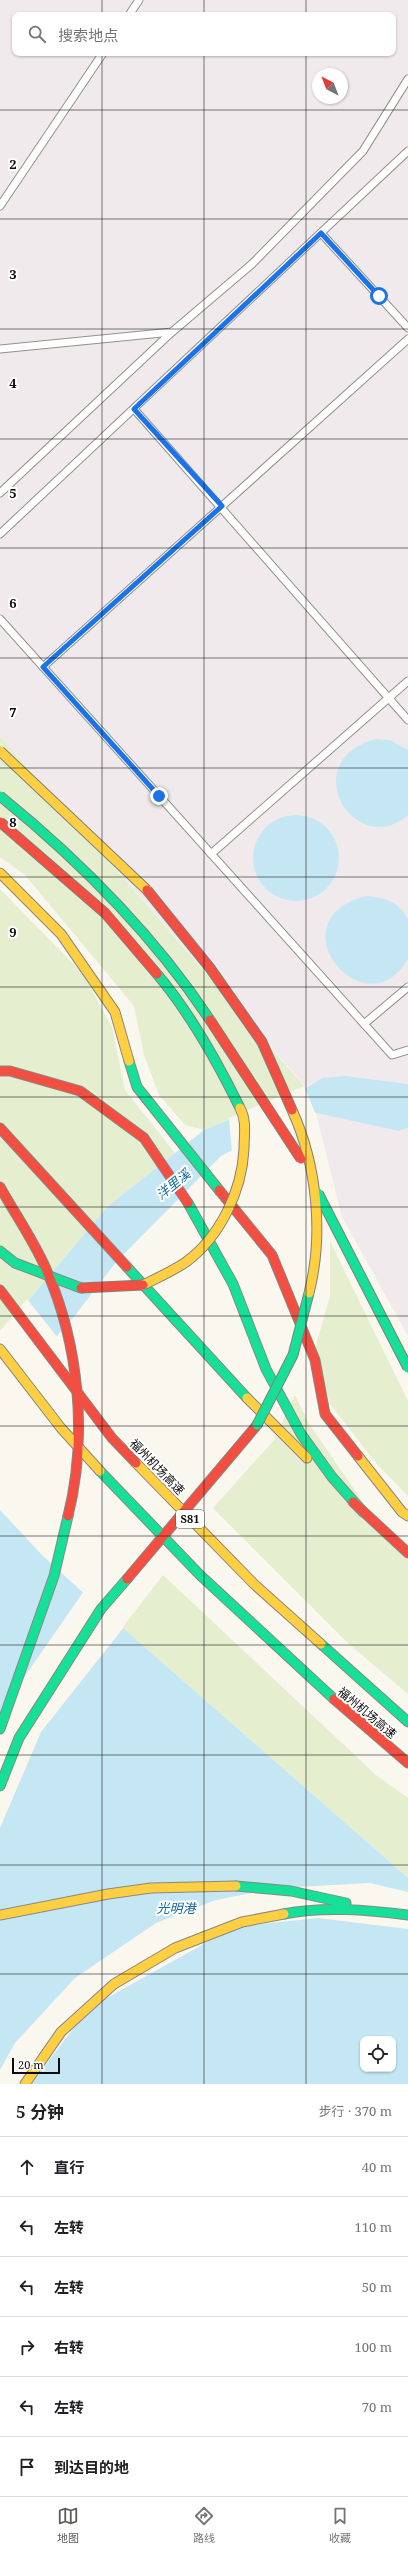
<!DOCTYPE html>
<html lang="zh">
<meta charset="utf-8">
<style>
body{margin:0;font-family:"Noto Serif","Noto Sans SC",serif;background:#f2f2f2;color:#202124}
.controls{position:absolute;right:12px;bottom:12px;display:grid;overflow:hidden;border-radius:8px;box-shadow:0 1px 3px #0004}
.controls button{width:36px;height:36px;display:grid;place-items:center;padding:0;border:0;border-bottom:1px solid #e0e0e0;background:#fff;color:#202124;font:20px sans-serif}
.compass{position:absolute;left:312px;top:68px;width:36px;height:36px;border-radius:50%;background:#fff;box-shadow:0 1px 3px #0004;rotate:318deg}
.scale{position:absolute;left:12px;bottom:10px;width:48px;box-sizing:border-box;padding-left:4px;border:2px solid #0b0b0b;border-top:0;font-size:11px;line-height:14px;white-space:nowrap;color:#0b0b0b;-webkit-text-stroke:3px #fff;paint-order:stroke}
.stop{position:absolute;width:12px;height:12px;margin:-9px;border:3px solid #1a73e8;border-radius:50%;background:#fff}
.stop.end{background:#1a73e8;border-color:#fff;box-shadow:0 1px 4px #0008}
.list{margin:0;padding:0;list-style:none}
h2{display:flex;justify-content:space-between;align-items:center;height:52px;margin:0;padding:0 16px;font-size:17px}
h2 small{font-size:13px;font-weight:400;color:#757577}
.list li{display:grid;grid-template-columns:26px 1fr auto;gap:12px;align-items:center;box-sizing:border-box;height:60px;padding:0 16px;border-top:1px solid #e0e0e0}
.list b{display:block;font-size:15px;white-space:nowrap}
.list em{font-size:13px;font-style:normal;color:#757577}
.icon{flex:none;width:22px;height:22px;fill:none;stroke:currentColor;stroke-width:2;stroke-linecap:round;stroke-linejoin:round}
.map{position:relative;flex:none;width:408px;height:2084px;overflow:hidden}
.search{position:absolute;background:#fff;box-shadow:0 1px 3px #0004;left:12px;right:12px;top:12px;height:44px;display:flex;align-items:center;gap:10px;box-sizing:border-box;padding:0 14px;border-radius:8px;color:#757577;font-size:15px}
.sheet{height:412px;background:#fff}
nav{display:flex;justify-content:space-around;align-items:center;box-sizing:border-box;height:56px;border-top:1px solid #e0e0e0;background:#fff;font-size:11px;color:#757577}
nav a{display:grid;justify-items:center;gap:2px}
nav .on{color:#5f5e5b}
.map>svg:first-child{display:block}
.industrial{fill:#f1eaed;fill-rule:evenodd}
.green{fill:#e5efcf}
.water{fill:#c5e7f4;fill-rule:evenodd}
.pier{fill:#faf7ef}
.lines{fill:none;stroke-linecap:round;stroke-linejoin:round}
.lane-casing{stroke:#93918e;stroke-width:9}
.fast-casing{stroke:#898884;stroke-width:11}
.slow-casing{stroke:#898884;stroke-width:11}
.jam-casing{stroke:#898884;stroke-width:11}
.lane{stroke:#fefefd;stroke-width:7}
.fast{stroke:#16e098;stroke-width:9}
.slow{stroke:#ffcf43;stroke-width:9}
.jam{stroke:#f24e42;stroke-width:9}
.fast-bridge-casing{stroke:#807f7b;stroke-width:11;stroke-linecap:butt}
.slow-bridge-casing{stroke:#807f7b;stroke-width:11;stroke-linecap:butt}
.jam-bridge-casing{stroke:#807f7b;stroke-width:11;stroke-linecap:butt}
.fast-bridge{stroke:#16e098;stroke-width:9}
.slow-bridge{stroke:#ffcf43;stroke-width:9}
.jam-bridge{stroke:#f24e42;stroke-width:9}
.route{stroke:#1a73e8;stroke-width:5}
.grid{fill:none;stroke:#0b0b0b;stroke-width:1;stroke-opacity:0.55}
.labels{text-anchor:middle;stroke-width:4;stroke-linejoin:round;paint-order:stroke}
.shield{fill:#fff;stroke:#545454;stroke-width:1}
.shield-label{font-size:11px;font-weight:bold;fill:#0b0b0b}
.street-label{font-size:12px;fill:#0b0b0b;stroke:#fff}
.water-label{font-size:13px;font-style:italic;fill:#156b9d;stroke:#fff}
.grid-label{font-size:13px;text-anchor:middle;font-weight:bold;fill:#0b0b0b;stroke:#fff;stroke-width:4;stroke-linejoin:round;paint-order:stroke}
</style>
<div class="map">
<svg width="408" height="2084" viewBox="0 0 408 2084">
<rect width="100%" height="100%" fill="#faf7ef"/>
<g class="industrial">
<path d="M0,0H408V1084L322,1078L306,1087L0,736ZM15,15H393V53H15ZM318,74H342V98H318Z"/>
<polygon points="316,1113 398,1131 408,1128 408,1336 342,1217"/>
</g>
<g class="green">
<polygon points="0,736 306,1088 204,1130 185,1125 159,1095 144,1055 134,1006 25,875 0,857"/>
<polygon points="0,889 83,974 112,1027 125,1090 175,1153 108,1206 0,1334"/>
<polygon points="330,1241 408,1401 408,1496 376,1463 330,1404 314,1352 330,1296"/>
<polygon points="295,1395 308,1422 389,1540 408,1558 408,1694 349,1644 213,1508 274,1440"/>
<polygon points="163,1575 376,1775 408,1798 408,1878 122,1628"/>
</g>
<g class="water">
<path d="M376,739L390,740L408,750V815C355,861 294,761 376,739Z"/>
<circle cx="296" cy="858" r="43"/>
<path d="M366,896C384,897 399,902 408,919V959C365,1033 272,920 366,896Z"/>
<polygon points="345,1076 408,1084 408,1128 398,1131 316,1113 303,1114 221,1156 117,1261 73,1318 0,1399 0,1334 108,1206 204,1130 306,1088 322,1078"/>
<path d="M0,1510L42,1555L101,1609L408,1878V2084H0ZM363,2039H393V2069H363Z"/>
</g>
<g class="pier">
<polygon points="304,1086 316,1115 304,1116 232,1153 229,1118"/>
<polygon points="27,1299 58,1338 0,1401 0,1331"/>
<polygon points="84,1591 124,1627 41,1732 0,1828 0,1727 16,1689"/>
<polygon points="370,1883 408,1892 408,1929 318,1918 234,1927 89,2008 31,2084 0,2084 0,2070 15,2043 75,1978 156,1923 216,1900 278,1888"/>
</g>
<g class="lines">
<g class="lane-casing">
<g id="lane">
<polyline points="129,15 139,0"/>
<polyline points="0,206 103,53"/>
<polyline points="321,233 408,328"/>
<polyline points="0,349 172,332 252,264 363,151 408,79"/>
<polyline points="134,409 408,720"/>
<polyline points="0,493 172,332"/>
<polyline points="0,534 408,151"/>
<polyline points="0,619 392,1055 408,1050"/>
<polyline points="43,667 408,339"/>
<polyline points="211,854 408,681"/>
<polyline points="364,1024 408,987"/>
</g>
</g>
<g class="fast-casing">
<g id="fast">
<polyline points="129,1061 137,1087 219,1190"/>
<polyline points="188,1203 233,1284 266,1369 301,1434 332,1477 363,1512"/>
<polyline points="0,1251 15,1263 81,1288"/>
<polyline points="127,1267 247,1398"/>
<polyline points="100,1471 200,1575 334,1699"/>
<polyline points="321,1644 408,1722"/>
<polyline points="0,1729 54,1576 68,1516"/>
<polyline points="0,1786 19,1738 101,1609 127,1579"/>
<polyline points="236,1886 291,1891 346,1903"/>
<path d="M284,1914C324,1906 368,1910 408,1915"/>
</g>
</g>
<g class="slow-casing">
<g id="slow">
<polyline points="0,873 61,934 115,1012 129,1061"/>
<polyline points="0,1349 61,1428 100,1471"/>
<polyline points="247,1398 307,1458"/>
<polyline points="358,1456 402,1512 408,1516"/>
<polyline points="136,1463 254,1584 321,1644"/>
<polyline points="0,1915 108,1894 151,1888 236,1886"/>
<polyline points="25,2084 61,2032 114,1984 175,1948 242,1922 284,1914"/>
</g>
</g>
<g class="jam-casing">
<g id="jam">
<polyline points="0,1071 10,1071 80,1091 144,1138 188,1203"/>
<polyline points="0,1128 127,1267"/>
<path d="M0,1187C15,1214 34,1241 46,1269C79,1344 88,1436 68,1516"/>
<polyline points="219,1190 272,1255 315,1360 325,1414 358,1456"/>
<polyline points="0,1290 112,1438 136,1463"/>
<polyline points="353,1502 408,1553"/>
<polyline points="127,1579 257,1425"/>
<polyline points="334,1699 408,1763"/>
</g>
</g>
<use href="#lane" class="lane"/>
<use href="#fast" class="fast"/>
<use href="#slow" class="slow"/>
<use href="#jam" class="jam"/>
<g class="fast-bridge-casing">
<g id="fast-bridge">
<path d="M0,796C80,861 153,934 210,1020"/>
<path d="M157,974C191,1014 217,1061 240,1108"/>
<polyline points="318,1193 408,1368"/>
<polyline points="257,1425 293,1355 309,1293"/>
</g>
</g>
<g class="slow-bridge-casing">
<g id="slow-bridge">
<polyline points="0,751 147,890"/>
<path d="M292,1110C317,1165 324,1234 309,1293"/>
<path d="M143,1285C157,1278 173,1271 186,1262C220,1237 242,1191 244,1149C244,1134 247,1121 240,1108"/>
</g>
</g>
<g class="jam-bridge-casing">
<g id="jam-bridge">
<polyline points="0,822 105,913 157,974"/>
<polyline points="147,890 210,968 262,1042 292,1110"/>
<polyline points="210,1020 301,1159"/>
<polyline points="81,1288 143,1285"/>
</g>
</g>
<use href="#fast-bridge" class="fast-bridge"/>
<use href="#slow-bridge" class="slow-bridge"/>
<use href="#jam-bridge" class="jam-bridge"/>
</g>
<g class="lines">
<polyline class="route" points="159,796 43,667 222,506 134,409 321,233 379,296"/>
</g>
<path class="grid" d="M102,0V15M204,0V15M306,0V15M102,53V2084M204,53V2084M306,53V2084M0,110H408M0,219H408M0,329H408M0,439H408M0,548H408M0,658H408M0,768H408M0,877H408M0,987H408M0,1097H408M0,1207H408M0,1316H408M0,1426H408M0,1536H408M0,1645H408M0,1755H408M0,1865H408M0,1974H408"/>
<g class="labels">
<rect class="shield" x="176" y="1510" width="28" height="18" rx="3"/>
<g class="shield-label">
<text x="190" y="1523">S81</text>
</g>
<g class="street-label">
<text transform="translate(157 1467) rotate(46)" y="4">福州机场高速</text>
<text transform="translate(367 1713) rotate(40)" y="4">福州机场高速</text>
</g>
<g class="water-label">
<text transform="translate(173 1184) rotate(-39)" y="5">洋里溪</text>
<text x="176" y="1913">光明港</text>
</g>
</g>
<g class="grid-label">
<text x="13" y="169">2</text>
<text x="13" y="279">3</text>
<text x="13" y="388">4</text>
<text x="13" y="498">5</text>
<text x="13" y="608">6</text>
<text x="13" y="717">7</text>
<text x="13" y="827">8</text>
<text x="13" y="937">9</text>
</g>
</svg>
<div class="controls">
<button><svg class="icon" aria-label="locate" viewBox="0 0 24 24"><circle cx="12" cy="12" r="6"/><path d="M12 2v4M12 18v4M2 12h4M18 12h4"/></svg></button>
</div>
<svg class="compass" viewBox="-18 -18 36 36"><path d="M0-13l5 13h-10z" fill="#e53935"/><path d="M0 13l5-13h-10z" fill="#757577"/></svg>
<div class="scale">20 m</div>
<div class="stop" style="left:379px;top:296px"></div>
<div class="stop end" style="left:159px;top:796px"></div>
<div class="search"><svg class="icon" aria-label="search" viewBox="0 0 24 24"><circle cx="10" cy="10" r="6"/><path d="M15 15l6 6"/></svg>搜索地点</div>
</div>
<section class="sheet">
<h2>5 分钟<small>步行 · 370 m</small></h2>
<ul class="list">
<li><svg class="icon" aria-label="ahead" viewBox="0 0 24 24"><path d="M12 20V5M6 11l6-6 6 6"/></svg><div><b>直行</b></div><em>40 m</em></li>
<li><svg class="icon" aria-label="left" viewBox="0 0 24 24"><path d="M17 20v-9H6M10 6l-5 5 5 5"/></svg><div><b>左转</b></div><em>110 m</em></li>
<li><svg class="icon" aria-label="left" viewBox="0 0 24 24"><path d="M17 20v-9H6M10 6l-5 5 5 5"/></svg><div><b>左转</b></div><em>50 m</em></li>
<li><svg class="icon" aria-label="right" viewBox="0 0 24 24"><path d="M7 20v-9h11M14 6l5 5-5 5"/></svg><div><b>右转</b></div><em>100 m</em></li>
<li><svg class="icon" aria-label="left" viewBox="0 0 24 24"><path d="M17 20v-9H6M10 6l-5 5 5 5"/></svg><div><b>左转</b></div><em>70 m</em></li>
<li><svg class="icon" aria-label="arrive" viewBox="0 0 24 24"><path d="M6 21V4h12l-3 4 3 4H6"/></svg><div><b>到达目的地</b></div></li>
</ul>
</section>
<nav>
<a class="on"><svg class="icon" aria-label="map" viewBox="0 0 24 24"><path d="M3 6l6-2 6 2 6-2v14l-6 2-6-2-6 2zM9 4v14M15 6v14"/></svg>地图</a>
<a><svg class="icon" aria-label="directions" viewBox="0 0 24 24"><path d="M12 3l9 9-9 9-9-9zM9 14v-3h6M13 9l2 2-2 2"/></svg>路线</a>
<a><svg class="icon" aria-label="saved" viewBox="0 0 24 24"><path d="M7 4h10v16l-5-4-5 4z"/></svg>收藏</a>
</nav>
